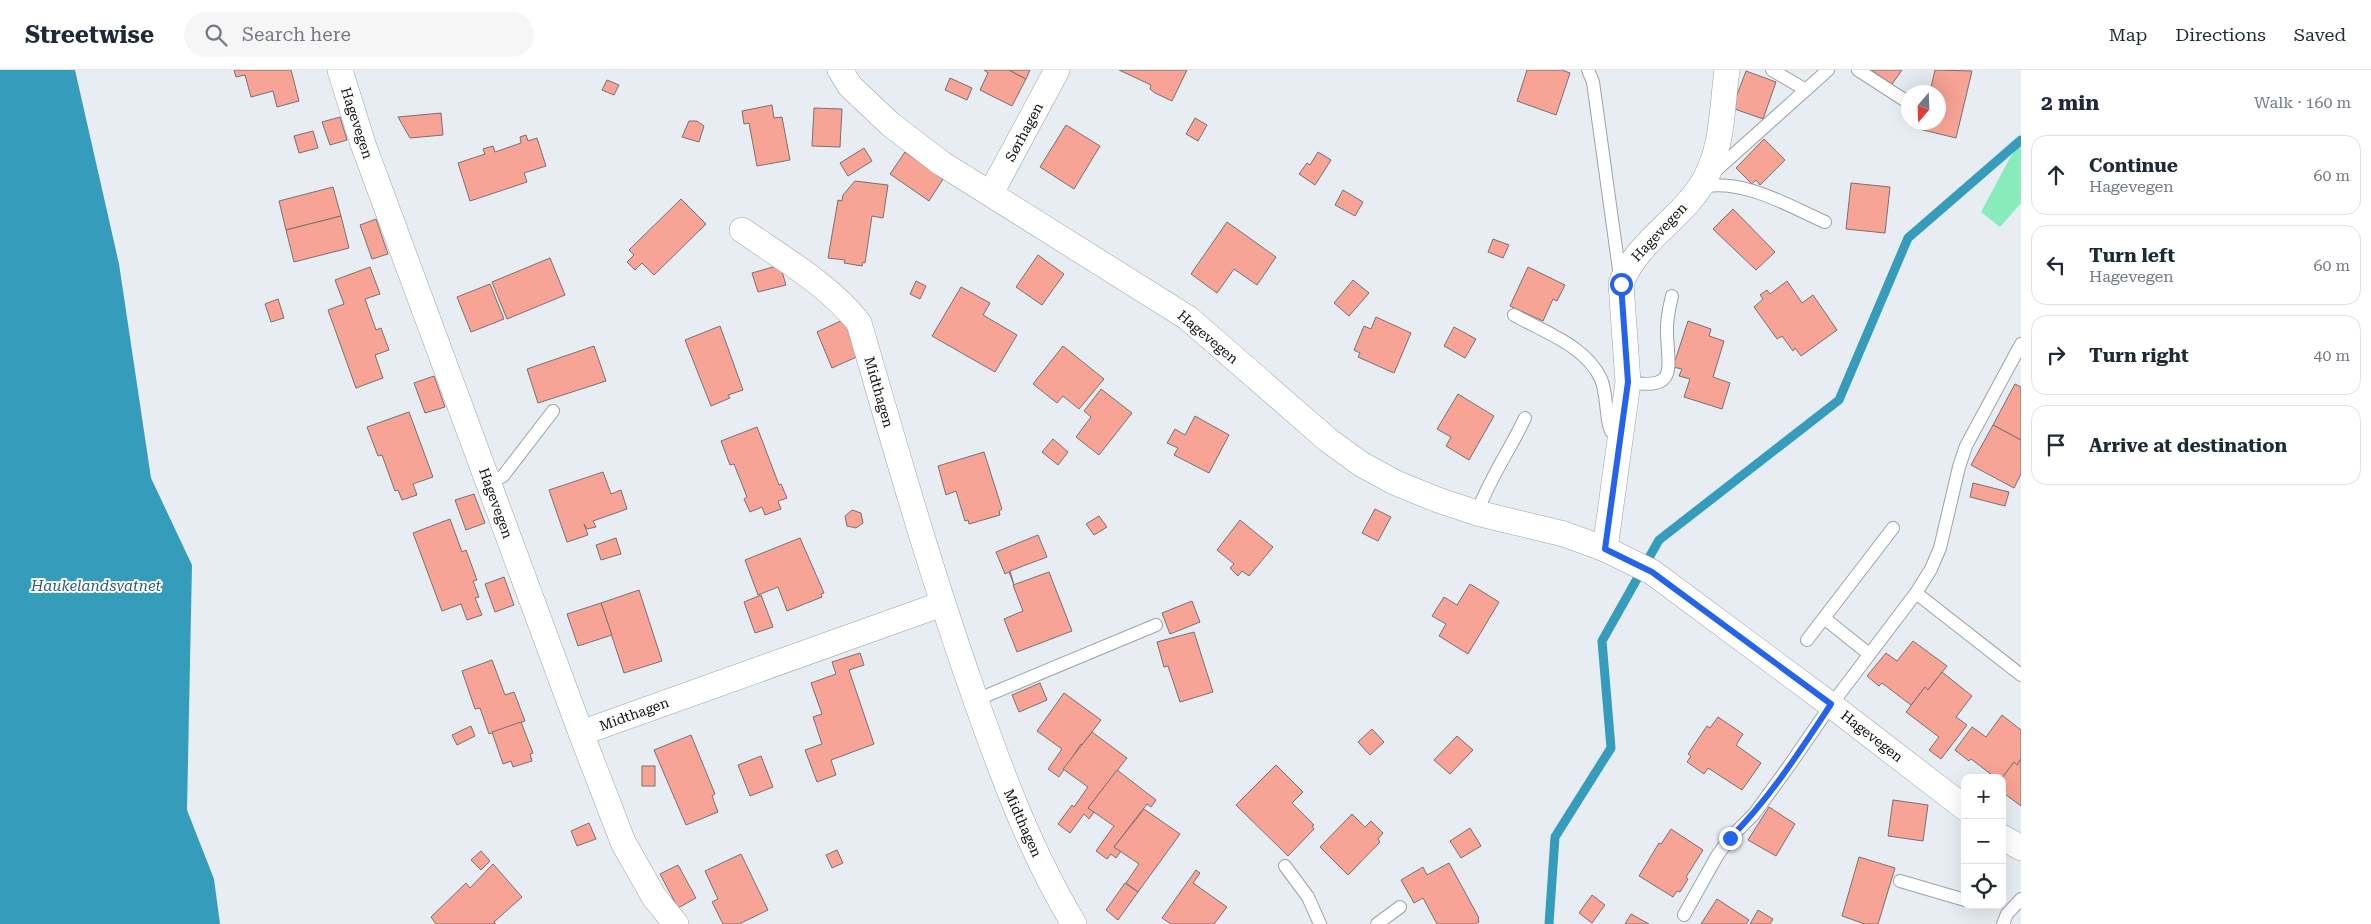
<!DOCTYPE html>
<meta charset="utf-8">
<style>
body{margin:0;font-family:"Roboto Serif",serif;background:#f6f6f7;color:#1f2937}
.controls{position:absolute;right:15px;bottom:15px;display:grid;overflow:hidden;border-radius:10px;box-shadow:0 5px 20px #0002}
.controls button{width:45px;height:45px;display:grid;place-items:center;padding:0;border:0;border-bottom:1px solid #e0e1e3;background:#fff;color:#1f2937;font:25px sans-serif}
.compass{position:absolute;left:1901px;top:15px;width:45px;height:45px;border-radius:50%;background:#fff;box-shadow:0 5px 20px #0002;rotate:199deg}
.stop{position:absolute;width:15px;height:15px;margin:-11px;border:4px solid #2563eb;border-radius:50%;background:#fff}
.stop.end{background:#2563eb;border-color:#fff;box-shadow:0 1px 5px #0008}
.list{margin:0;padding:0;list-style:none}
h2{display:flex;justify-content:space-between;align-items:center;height:65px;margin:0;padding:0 20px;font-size:21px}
h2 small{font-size:16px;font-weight:400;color:#747a83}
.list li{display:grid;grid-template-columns:32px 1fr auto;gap:15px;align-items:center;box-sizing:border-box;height:80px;margin:0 10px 10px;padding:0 10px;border:1px solid #e0e1e3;border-radius:15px}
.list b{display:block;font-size:19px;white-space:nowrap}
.list p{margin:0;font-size:16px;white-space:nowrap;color:#747a83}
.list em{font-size:16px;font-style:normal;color:#747a83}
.icon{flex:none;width:28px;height:28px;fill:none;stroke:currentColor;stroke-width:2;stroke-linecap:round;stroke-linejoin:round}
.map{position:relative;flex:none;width:2021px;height:854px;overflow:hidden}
header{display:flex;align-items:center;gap:30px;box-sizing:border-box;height:70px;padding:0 25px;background:#fff;border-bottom:1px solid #e0e1e3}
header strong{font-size:24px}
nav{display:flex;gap:28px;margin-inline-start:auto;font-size:18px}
.search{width:350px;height:45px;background:#f6f6f7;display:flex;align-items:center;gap:12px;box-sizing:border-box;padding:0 18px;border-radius:28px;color:#747a83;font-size:19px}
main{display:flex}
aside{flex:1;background:#fff}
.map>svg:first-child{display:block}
.green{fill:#87ecb9}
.water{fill:#359dbb}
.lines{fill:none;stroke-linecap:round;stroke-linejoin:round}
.stream{stroke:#359dbb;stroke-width:9}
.building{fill:#f7a395;stroke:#79716f}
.lane-casing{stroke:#9ea2a8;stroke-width:14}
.street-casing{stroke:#9ea2a8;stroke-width:26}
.lane{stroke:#fff;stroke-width:12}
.street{stroke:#fff;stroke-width:25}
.route{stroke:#2563eb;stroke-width:6}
.labels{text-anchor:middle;stroke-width:4;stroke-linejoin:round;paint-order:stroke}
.street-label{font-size:14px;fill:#0e0f11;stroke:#fff}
.water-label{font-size:15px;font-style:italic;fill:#285e6f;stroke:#fff}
</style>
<header>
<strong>Streetwise</strong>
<div class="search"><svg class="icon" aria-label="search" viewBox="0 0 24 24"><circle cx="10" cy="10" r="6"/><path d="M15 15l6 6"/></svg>Search here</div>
<nav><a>Map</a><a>Directions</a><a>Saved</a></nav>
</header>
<main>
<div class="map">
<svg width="2021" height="854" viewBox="0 0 2021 854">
<rect width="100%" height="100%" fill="#e8edf3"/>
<polygon class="green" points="2021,72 2021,133 2000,157 1981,142 2011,86"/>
<polygon class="water" points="0,0 75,0 119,194 151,408 192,495 187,740 214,809 220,854 0,854"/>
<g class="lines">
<polyline class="stream" points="1549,854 1555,767 1611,678 1602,571 1659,470 1839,330 1908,168 2021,70"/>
</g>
<g class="building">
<polygon points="234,0 291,0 299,31 277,37 273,21 251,27 245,5 236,7"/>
<polygon points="984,0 1009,0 1026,9 1012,36 980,20 988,3"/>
<polygon points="1009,0 1030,0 1026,9"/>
<polygon points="1119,0 1187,0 1172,31 1155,23 1150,19 1151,15"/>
<polygon points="1527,0 1562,0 1570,3 1556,45 1517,31"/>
<polygon points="1871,0 1902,0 1892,14"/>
<polygon points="1935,0 1972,1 1956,68 1919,59 1920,52 1938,52 1938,22 1928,22 1930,22"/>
<polygon points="1746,1 1776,12 1763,49 1732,38"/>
<polygon points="950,8 972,18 967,30 945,20"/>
<polygon points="607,10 619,15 614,25 602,20"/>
<polygon points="772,35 774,48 782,47 790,90 757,96 749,53 744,54 742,41"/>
<polygon points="814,38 842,39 840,77 812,76"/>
<polygon points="441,43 443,65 410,68 398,47"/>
<polygon points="340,47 347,70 330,75 322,52"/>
<polygon points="1195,48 1207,55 1198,71 1186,64"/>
<polygon points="689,51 697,51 704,56 699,72 682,67"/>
<polygon points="1066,55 1100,76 1074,119 1040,97"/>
<polygon points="313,61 318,78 299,83 294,66"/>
<polygon points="526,65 528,71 537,68 546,96 524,103 527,112 470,131 458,93 485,84 483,79 493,76 495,82 521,73 520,67"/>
<polygon points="1764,69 1785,90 1760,115 1756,110 1752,114 1736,98"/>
<polygon points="864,78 872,91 848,106 840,93"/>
<polygon points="905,82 943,109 929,131 890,104"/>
<polygon points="1318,82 1331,90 1315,115 1299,104 1307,93 1310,95"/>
<polygon points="855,111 888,115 883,148 872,146 865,193 863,192 862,196 844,193 845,190 828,188 838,130 842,131 843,125"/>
<polygon points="1851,113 1890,117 1885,163 1846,159"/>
<polygon points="333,117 341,146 286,160 279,131"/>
<polygon points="1343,120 1363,132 1355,146 1335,135"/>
<polygon points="681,129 706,154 654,205 642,193 635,200 627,192 634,185 629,180"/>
<polygon points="1733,139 1775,182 1756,200 1713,159"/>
<polygon points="341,146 349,178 294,192 286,160"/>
<polygon points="376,149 388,184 372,189 360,155"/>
<polygon points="1227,152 1276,187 1257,215 1234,199 1217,223 1191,204"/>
<polygon points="1493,169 1509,175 1503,188 1488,182"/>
<polygon points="1038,185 1064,204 1042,235 1016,217"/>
<polygon points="550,188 565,225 507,249 492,212"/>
<polygon points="780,195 786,215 758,222 752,203"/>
<polygon points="370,197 380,224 365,229 376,260 381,258 389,280 375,285 383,308 356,318 328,240 344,234 335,210"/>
<polygon points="1528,197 1565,215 1557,231 1553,229 1543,251 1510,236"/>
<polygon points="1353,210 1369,223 1349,246 1334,233"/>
<polygon points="916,211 926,216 920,229 910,224"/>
<polygon points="1787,211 1802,233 1813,225 1837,260 1801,286 1795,278 1793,281 1782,266 1777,269 1754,237 1763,229 1760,225 1767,220 1770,224"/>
<polygon points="490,214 504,249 471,262 457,227"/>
<polygon points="961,217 990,233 983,245 1017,265 995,302 932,266"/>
<polygon points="278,229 284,248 271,252 265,234"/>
<polygon points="1376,247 1411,263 1394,303 1358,287 1360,283 1354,280 1364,256 1371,259"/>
<polygon points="845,249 861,285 832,298 817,262"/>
<polygon points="1688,251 1711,259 1709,266 1724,271 1713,307 1730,313 1722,339 1684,327 1690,309 1679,306 1682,299 1673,297"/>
<polygon points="720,256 743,320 728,325 730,328 711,336 685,270"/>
<polygon points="1454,257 1476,269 1465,288 1444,276"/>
<polygon points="594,276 606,311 538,333 527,299"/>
<polygon points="1063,276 1104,309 1079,339 1063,326 1057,333 1033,314"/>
<polygon points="434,306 445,337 425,343 414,313"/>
<polygon points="2015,314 2021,317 2021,370 1993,355"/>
<polygon points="1101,319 1132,343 1099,385 1076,367 1091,347 1084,341"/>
<polygon points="1458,324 1494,346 1469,390 1446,376 1451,367 1437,359"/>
<polygon points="409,342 433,407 413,414 417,425 402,430 398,420 395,421 382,385 378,386 367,357"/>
<polygon points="1195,346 1229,365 1209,403 1174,385 1178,378 1167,373 1175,359 1185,365"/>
<polygon points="1993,355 2021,370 2021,404 2014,418 1971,395"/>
<polygon points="757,357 779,415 781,414 787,428 778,431 781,439 765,445 762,437 750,442 744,429 747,427 734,394 730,395 721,371"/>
<polygon points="1053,369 1068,382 1058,395 1042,382"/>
<polygon points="984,382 1002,439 999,441 1000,445 969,454 968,450 965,451 956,421 946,425 938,396"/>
<polygon points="603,402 611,424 621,420 627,439 593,451 596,457 587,459 584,454 588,465 567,472 549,420"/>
<polygon points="1973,413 2009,422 2005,436 1970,427"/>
<polygon points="474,424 485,453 466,460 455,430"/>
<polygon points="1375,439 1391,447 1378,471 1362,463"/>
<polygon points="852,440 861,443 863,453 856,458 847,456 845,446"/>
<polygon points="1099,446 1107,457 1094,465 1086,454"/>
<polygon points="450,449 462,482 466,480 477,510 473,511 479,527 475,528 482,545 467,550 461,534 442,541 413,463"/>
<polygon points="1240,450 1273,477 1249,506 1242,501 1238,506 1230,498 1234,494 1217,480"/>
<polygon points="1038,465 1047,487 1010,501 1014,515 1009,502 1005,504 996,482"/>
<polygon points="616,468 621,484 601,490 596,475"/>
<polygon points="800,468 824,523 821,524 822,527 787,541 778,517 758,525 745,490"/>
<polygon points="1049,502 1072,561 1017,582 1004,549 1023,541 1013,515"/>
<polygon points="504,507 514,535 495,542 485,514"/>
<polygon points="1470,514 1499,532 1468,584 1439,566 1446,554 1432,546 1444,527 1457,535"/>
<polygon points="639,520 662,591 624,603 601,533"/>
<polygon points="761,525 773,557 755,563 744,532"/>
<polygon points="1192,531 1200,552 1170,564 1162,543"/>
<polygon points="601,533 612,565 578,576 567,544"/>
<polygon points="1194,562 1213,622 1180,632 1168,596 1164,597 1157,572"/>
<polygon points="1913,571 1947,596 1928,620 1925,617 1911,635 1882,613 1879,616 1867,606 1886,583 1897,591"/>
<polygon points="860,583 864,595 849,600 874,674 831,690 836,705 817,712 805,680 822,674 813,647 822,644 811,613 836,604 832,592"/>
<polygon points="492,590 505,625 514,622 525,651 489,664 480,638 475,639 462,601"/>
<polygon points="1942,602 1972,626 1956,647 1967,655 1941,689 1929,680 1939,667 1906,642 1925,617 1928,620"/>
<polygon points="1040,613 1047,630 1019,642 1012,625"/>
<polygon points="1064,623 1101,650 1082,675 1081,674 1059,707 1048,699 1062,679 1037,661"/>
<polygon points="2002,645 2021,660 2021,689 2017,695 2014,692 2002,708 1996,708 1971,689 1969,691 1955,680 1972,657 1986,667"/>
<polygon points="1718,647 1743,664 1736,675 1761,693 1742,720 1708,698 1704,704 1687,692 1691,686 1688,684 1707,656 1710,658"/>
<polygon points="521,652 533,683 530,684 532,691 513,697 511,691 503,694 492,662"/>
<polygon points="471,656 475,666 457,675 452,665"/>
<polygon points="1372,659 1384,672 1370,685 1358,672"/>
<polygon points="1092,662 1127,688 1088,738 1094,742 1089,749 1084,744 1070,763 1058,754 1072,735 1074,737 1088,717 1063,699"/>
<polygon points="691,665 715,724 712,726 718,742 686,755 654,680"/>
<polygon points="1457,666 1473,680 1450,704 1434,690"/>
<polygon points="761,686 773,717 750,726 738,695"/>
<polygon points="2021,689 2021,736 2002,722 2002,708 2014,692 2017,695"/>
<polygon points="1276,695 1303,722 1292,733 1314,755 1312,756 1314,759 1288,786 1236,735"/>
<rect x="642" y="696" width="13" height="20"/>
<polygon points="1117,700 1156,730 1151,737 1147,734 1114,777 1121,781 1116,788 1111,784 1107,789 1096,781 1114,756 1088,738"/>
<polygon points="1893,730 1928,735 1923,771 1888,766"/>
<polygon points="1769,737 1795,754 1776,786 1748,770"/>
<polygon points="1144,739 1180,764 1138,822 1126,813 1139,794 1114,777"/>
<polygon points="1352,744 1365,757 1371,751 1383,763 1378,769 1380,772 1348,805 1320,777"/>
<polygon points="589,753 596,769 577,776 571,761"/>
<polygon points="1470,758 1481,776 1461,788 1450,771"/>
<polygon points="1671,759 1703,780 1686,807 1688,809 1680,822 1677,821 1673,827 1639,806 1659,773 1661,774"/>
<polygon points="837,780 843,793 832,798 826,785"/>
<polygon points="481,781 490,791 481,800 471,790"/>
<polygon points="741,784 768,840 739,854 723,854 712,832 718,829 705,801"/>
<polygon points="1859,787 1895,798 1878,854 1865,854 1842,846"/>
<polygon points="1449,793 1479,848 1478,849 1479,852 1475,854 1437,854 1423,828 1414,833 1401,810 1423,797 1427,805"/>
<polygon points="493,794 522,827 494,852 496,854 436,854 431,847 466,813 470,818"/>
<polygon points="678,795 696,828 678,838 660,804"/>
<polygon points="1196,800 1200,803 1193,813 1227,837 1214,854 1171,854 1162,848"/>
<polygon points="1125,813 1138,822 1118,850 1106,840"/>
<polygon points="1592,825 1605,835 1592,853 1579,843"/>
<polygon points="1717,829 1749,850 1746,854 1701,854"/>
<polygon points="1758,840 1773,849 1770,854 1750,854"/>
<polygon points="1631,844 1649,854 1625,854"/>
</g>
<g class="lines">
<g class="lane-casing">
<g id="lane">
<polyline points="1588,0 1593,12 1620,207"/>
<polyline points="1772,0 1806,20"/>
<polyline points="1858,0 1906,31"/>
<polyline points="1713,103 1828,0"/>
<path d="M1700,117C1743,108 1787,135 1825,152"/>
<path d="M1514,245C1544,262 1586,276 1601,309C1606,320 1606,342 1609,355L1611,361L1619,369"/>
<path d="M1628,312C1676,320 1669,302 1667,265C1666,252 1669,238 1672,226"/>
<polyline points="489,414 503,406 553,341"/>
<path d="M1477,443C1489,409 1510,380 1525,348"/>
<polyline points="1916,523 2021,605"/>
<polyline points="1824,548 1869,584"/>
<polyline points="1807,570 1893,458"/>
<polyline points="976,630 1156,555"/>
<polyline points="1285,796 1308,827 1320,854"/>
<polyline points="1900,811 1965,830"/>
<polyline points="1684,845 1717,786 1730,768 1754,744 1789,696 1831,635 1916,523 1931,499 1940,478 1959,397 1966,376 2021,274"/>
<polyline points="1377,854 1400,837"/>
<polyline points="2003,854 2007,844 2021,829"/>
</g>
</g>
<g class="street-casing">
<g id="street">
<polyline points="340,0 363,74 581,663 623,772 654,827 676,854"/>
<polyline points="840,0 850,16 890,54 941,93 1188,248 1328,370 1361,394 1396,413 1438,430 1477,443 1564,464 1605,479 1652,502 1831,635 1965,738"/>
<polyline points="991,123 1057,0"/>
<path d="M742,160C782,188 828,214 859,253C895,377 930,500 973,622C1001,702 1030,781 1074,854"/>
<path d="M1605,479L1628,312L1621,214C1636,171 1683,149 1705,109C1723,77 1722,35 1727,0"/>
<polyline points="581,663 942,534"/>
<polyline points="2002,767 2021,778"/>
</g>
</g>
<use href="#lane" class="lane"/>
<use href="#street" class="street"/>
</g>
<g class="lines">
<path class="route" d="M1621,214L1628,312L1605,479L1652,502L1831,634C1800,681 1770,728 1730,768"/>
</g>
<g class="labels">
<g class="street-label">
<text transform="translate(357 53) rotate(72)" y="5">Hagevegen</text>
<text transform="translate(1024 62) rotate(-62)" y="5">Sørhagen</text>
<text transform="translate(1659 162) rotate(-47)" y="5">Hagevegen</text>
<text transform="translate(1208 267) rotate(40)" y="5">Hagevegen</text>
<text transform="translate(879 322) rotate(74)" y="5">Midthagen</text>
<text transform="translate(496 433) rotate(70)" y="5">Hagevegen</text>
<text transform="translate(634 644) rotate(-20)" y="5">Midthagen</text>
<text transform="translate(1872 666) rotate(38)" y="5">Hagevegen</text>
<text transform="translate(1023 753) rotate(66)" y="5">Midthagen</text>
</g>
<g class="water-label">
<text x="96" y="521">Haukelandsvatnet</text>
</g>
</g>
</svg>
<div class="controls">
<button>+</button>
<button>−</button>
<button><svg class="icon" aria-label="locate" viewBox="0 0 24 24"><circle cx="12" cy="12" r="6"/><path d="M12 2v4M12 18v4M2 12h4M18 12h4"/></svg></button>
</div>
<svg class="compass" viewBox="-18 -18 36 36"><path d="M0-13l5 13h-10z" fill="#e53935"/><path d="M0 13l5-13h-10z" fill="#747a83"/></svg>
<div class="stop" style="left:1621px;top:214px"></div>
<div class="stop end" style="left:1730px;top:768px"></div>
</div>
<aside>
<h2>2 min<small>Walk · 160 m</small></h2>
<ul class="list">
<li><svg class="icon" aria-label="ahead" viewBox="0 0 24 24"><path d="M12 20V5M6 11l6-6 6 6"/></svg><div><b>Continue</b><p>Hagevegen</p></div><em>60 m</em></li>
<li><svg class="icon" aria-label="left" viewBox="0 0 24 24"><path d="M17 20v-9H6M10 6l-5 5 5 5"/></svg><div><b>Turn left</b><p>Hagevegen</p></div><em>60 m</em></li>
<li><svg class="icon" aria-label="right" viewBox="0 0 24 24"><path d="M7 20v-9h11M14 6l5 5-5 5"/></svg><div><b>Turn right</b></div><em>40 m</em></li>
<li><svg class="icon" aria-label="arrive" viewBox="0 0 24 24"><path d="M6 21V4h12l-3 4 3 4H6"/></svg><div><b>Arrive at destination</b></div></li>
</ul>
</aside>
</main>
